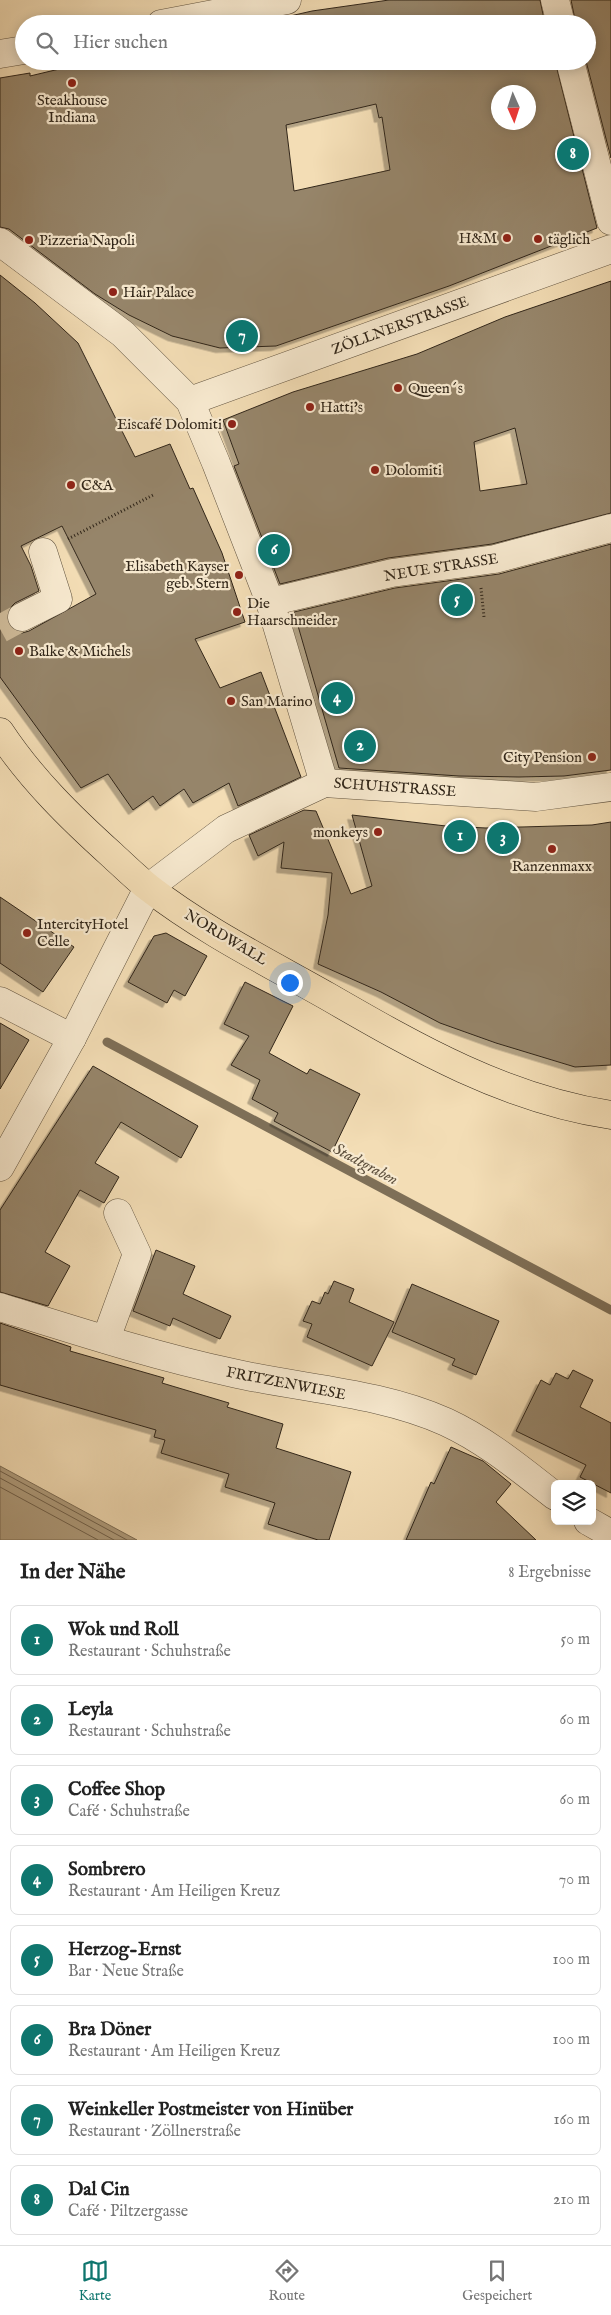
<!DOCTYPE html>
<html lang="de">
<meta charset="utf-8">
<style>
body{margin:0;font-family:"IM FELL English",serif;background:#f2f2f2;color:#222}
.controls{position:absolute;right:15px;bottom:15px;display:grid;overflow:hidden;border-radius:8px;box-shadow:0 2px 12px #0003}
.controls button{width:45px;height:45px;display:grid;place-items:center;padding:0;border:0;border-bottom:1px solid #e0e0e0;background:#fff;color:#222;font:25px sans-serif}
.compass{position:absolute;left:491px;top:85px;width:45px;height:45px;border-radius:50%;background:#fff;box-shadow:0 2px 12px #0003;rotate:177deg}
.you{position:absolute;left:289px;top:982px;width:18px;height:18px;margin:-12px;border:4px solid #fff;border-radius:50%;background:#1a73e8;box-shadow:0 0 0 8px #1a73e833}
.badge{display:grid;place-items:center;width:32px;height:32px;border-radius:50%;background:#0f766e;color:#fff;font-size:16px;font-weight:700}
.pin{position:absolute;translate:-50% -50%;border:2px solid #fff;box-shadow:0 1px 5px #0006}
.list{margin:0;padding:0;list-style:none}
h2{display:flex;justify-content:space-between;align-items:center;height:65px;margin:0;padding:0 20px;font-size:21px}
h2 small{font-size:16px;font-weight:400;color:#767676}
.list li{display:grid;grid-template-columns:32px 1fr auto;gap:15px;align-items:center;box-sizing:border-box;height:70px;margin:0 10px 10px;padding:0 10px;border:1px solid #e0e0e0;border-radius:8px}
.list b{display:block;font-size:19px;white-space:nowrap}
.list p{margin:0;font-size:16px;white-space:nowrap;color:#767676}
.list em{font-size:16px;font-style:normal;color:#767676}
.icon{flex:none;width:28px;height:28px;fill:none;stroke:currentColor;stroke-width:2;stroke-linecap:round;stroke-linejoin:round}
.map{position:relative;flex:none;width:611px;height:1540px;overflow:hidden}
.search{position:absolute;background:#fff;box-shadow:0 2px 12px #0003;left:15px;right:15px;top:15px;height:55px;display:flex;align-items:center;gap:12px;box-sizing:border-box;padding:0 18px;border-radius:28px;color:#767676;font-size:19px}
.sheet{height:705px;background:#fff}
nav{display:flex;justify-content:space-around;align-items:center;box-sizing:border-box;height:70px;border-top:1px solid #e0e0e0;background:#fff;font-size:14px;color:#767676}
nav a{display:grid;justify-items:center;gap:2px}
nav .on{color:#0f766e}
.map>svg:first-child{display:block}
.water{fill:#b19f80;stroke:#7e6f57}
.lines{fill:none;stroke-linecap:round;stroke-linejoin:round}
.shore{stroke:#71624c;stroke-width:1}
.stream{stroke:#7e6f57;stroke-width:9}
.building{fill:#96856a;stroke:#312619;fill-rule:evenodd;filter:url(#shadow)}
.minor-tunnel{stroke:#ccb896;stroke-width:28;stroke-dasharray:28 14;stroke-linecap:butt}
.minor-casing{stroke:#625440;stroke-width:29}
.major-casing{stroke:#312619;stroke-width:29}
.path{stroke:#312619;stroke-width:3;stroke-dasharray:1 2.5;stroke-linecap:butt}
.minor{stroke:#f7e9cf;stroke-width:28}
.major{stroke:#f3ddb5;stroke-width:28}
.poi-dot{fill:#8f2418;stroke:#f7e9cf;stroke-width:2}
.labels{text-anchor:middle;stroke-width:4.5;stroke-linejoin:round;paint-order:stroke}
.poi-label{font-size:15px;fill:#312619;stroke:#f7e9cf;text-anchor:start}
.street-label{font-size:15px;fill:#312619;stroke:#f7e9cf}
.water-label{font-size:16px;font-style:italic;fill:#5e503d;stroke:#f7e9cf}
</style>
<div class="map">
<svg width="611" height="1540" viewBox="0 0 611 1540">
<defs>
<filter id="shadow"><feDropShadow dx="-4.5" dy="4.5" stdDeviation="0" flood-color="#0004"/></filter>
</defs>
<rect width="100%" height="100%" fill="#f3ddb5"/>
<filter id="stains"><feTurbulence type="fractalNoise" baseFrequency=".004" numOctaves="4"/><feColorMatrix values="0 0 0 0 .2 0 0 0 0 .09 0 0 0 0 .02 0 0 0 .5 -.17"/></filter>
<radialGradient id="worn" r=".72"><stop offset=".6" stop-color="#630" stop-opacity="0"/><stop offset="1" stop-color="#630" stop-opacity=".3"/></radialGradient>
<polygon class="water" points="0,1466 137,1540 0,1540"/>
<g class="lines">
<g class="shore">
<polyline points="0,1471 127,1540"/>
<polyline points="0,1478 114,1540"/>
<polyline points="0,1487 98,1540"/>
</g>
<polyline class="stream" points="107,1042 611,1310"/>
</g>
<g class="building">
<polygon points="389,0 540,0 545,24 255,24 312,11"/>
<polygon points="571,0 611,0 611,158 586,61 587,24 576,24"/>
<path d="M93,61H555L597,228L449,286L276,346L220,348L172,336L129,315L95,294L9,229L0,227V78L30,73V76ZM498,92H528V122H498ZM376,104L379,118L382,117L390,170L294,191L286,125Z"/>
<path d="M0,275L35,303L78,343L135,457L170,444L190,489L193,488L222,553L245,622L195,639L220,688L261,672L301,777L238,806L229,783L193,803L184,789L160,806L153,796L133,810L108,774L81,788L0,677ZM62,526L96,594L29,631L22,633L14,630L8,624L6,617L9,609L15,603L39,591L31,566L21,546Z"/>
<path d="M611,281V513L492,544L388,558L280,584L234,466L239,464L223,420L293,392L417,354L505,317ZM515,428L527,484L480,491L474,442Z"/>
<polygon points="611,544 611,770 564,776 519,777 459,776 339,768 294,612 395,588 499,574"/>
<polygon points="304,810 316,811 351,894 372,886 352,815 446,826 486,828 592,825 611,822 611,1065 575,1067 496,1043 440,1023 381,992 318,964 328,915 332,873 281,868 284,842 258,856 249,835"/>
<polygon points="0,897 74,947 43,992 0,963"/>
<polygon points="166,933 207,956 185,996 174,990 167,1003 128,982 154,936"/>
<polygon points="245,982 293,1006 269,1053 307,1074 310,1069 360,1094 332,1152 274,1121 278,1113 252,1099 260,1080 231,1065 249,1036 224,1024"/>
<polygon points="0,1023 29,1040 0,1089"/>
<polygon points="93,1066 198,1126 181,1158 121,1122 95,1163 119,1177 104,1203 80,1190 45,1252 70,1266 48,1306 0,1292 0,1210"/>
<polygon points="156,1250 195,1266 183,1294 231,1316 220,1339 173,1318 170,1326 133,1311"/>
<polygon points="334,1281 354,1289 349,1302 394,1322 372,1366 307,1337 312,1324 303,1321 312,1301 320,1304 325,1292 328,1294"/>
<polygon points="412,1284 499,1321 476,1375 452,1365 455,1359 392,1332"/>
<polygon points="0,1323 71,1347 70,1351 164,1378 162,1383 229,1403 227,1407 283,1424 276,1448 351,1472 329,1540 318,1540 268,1524 275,1503 225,1487 229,1474 161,1453 165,1440 154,1437 156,1430 0,1385"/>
<polygon points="573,1370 593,1380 580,1407 611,1423 611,1493 580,1477 586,1465 516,1431 541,1380 550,1385 556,1373 568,1379"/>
<polygon points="451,1447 483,1461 511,1484 496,1502 536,1540 406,1540 431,1482 434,1484"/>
</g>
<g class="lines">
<polyline class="minor-tunnel" points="0,629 22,617"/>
<g class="minor-casing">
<g id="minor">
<polyline points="555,0 561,24"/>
<polyline points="161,24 287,0"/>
<polyline points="0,54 24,50"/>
<polyline points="570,61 611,221"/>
<polyline points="0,242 123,334 190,401 216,463 270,602 324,783"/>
<polyline points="190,401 611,249"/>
<polyline points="270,602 392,573 495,559 611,528"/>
<polyline points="22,617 58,599 43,552"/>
<polyline points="0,1001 72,1038"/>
<polyline points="0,1167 72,1038 148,888 226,829 324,783 536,797 611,787"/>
<path d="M0,1307C77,1331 154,1356 233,1373C303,1389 379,1392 446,1422C487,1441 520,1469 555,1496"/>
<polyline points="106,1339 137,1254 118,1213"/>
<polyline points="588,1521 611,1534"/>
</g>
</g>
<g class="major-casing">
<path id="major" d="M0,732C31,779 71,818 112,855C124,866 136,878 149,888C203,930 267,962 327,996C417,1048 506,1099 611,1115"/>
</g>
<g class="path">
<polyline points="68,539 155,494"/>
<polyline points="481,588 484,617"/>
</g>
<use href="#minor" class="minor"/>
<use href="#major" class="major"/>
</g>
<g class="poi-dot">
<circle cx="72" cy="83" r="5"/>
<circle cx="507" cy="238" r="5"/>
<circle cx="538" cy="239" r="5"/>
<circle cx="29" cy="240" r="5"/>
<circle cx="113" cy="292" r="5"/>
<circle cx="398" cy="388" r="5"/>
<circle cx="310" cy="407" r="5"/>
<circle cx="232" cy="424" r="5"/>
<circle cx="375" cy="470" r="5"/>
<circle cx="71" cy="485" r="5"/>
<circle cx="239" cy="575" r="5"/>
<circle cx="237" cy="612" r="5"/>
<circle cx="19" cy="651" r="5"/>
<circle cx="231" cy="701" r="5"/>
<circle cx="592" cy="757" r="5"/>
<circle cx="378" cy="832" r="5"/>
<circle cx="552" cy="849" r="5"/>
<circle cx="27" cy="933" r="5"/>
</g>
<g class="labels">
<g class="poi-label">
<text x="72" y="105" text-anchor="middle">Steakhouse<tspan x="72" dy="17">Indiana</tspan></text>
<text x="497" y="243" text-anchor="end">H&amp;M</text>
<text x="548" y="244">täglich</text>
<text x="39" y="245">Pizzeria Napoli</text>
<text x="123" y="297">Hair Palace</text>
<text x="408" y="393">Queen´s</text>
<text x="320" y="412">Hatti's</text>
<text x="222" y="429" text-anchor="end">Eiscafé Dolomiti</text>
<text x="385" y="475">Dolomiti</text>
<text x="81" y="490">C&amp;A</text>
<text x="229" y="571" text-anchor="end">Elisabeth Kayser<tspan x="229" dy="17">geb. Stern</tspan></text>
<text x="247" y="608">Die<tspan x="247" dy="17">Haarschneider</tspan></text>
<text x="29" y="656">Balke &amp; Michels</text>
<text x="241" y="706">San Marino</text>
<text x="582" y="762" text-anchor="end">City Pension</text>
<text x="368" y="837" text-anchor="end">monkeys</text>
<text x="552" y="871" text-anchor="middle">Ranzenmaxx</text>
<text x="37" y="929">IntercityHotel<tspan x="37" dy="17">Celle</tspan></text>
</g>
<g class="street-label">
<text transform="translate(400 325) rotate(-20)" y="5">ZÖLLNERSTRASSE</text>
<text transform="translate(441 567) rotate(-9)" y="5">NEUE STRASSE</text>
<text transform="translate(395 787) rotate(4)" y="5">SCHUHSTRASSE</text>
<text transform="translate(226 937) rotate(31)" y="5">NORDWALL</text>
<text transform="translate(286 1383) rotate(11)" y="5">FRITZENWIESE</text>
</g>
<g class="water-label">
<text transform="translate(366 1163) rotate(28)" y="6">Stadtgraben</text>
</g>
</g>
<rect width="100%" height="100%" filter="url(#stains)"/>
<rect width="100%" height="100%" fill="url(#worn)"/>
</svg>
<div class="controls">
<button><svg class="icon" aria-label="layers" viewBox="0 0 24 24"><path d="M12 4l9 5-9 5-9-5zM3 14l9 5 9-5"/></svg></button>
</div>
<svg class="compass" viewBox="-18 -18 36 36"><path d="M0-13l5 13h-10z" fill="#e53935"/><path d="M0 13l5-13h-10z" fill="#767676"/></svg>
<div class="you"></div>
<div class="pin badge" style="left:460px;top:836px">1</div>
<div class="pin badge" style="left:360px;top:746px">2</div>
<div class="pin badge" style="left:503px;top:838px">3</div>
<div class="pin badge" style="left:337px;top:698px">4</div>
<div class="pin badge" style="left:457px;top:600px">5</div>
<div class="pin badge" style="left:274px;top:550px">6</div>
<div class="pin badge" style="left:242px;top:336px">7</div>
<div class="pin badge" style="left:573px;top:154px">8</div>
<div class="search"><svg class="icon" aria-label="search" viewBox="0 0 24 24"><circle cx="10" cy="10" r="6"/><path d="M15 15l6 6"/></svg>Hier suchen</div>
</div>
<section class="sheet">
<h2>In der Nähe<small>8 Ergebnisse</small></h2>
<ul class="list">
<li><span class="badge">1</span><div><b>Wok und Roll</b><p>Restaurant · Schuhstraße</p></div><em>50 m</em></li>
<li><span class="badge">2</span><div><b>Leyla</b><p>Restaurant · Schuhstraße</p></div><em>60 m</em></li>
<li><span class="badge">3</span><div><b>Coffee Shop</b><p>Café · Schuhstraße</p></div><em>60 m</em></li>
<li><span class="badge">4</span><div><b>Sombrero</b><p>Restaurant · Am Heiligen Kreuz</p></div><em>70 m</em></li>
<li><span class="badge">5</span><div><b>Herzog-Ernst</b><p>Bar · Neue Straße</p></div><em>100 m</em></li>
<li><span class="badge">6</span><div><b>Bra Döner</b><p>Restaurant · Am Heiligen Kreuz</p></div><em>100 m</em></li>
<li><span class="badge">7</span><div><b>Weinkeller Postmeister von Hinüber</b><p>Restaurant · Zöllnerstraße</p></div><em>160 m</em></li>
<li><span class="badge">8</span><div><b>Dal Cin</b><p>Café · Piltzergasse</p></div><em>210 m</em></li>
</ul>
</section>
<nav>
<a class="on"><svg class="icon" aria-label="map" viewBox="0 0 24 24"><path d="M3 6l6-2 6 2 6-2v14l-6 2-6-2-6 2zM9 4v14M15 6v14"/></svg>Karte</a>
<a><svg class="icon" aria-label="directions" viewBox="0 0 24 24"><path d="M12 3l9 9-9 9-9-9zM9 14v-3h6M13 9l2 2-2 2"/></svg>Route</a>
<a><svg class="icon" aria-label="saved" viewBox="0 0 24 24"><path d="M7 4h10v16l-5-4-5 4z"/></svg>Gespeichert</a>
</nav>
